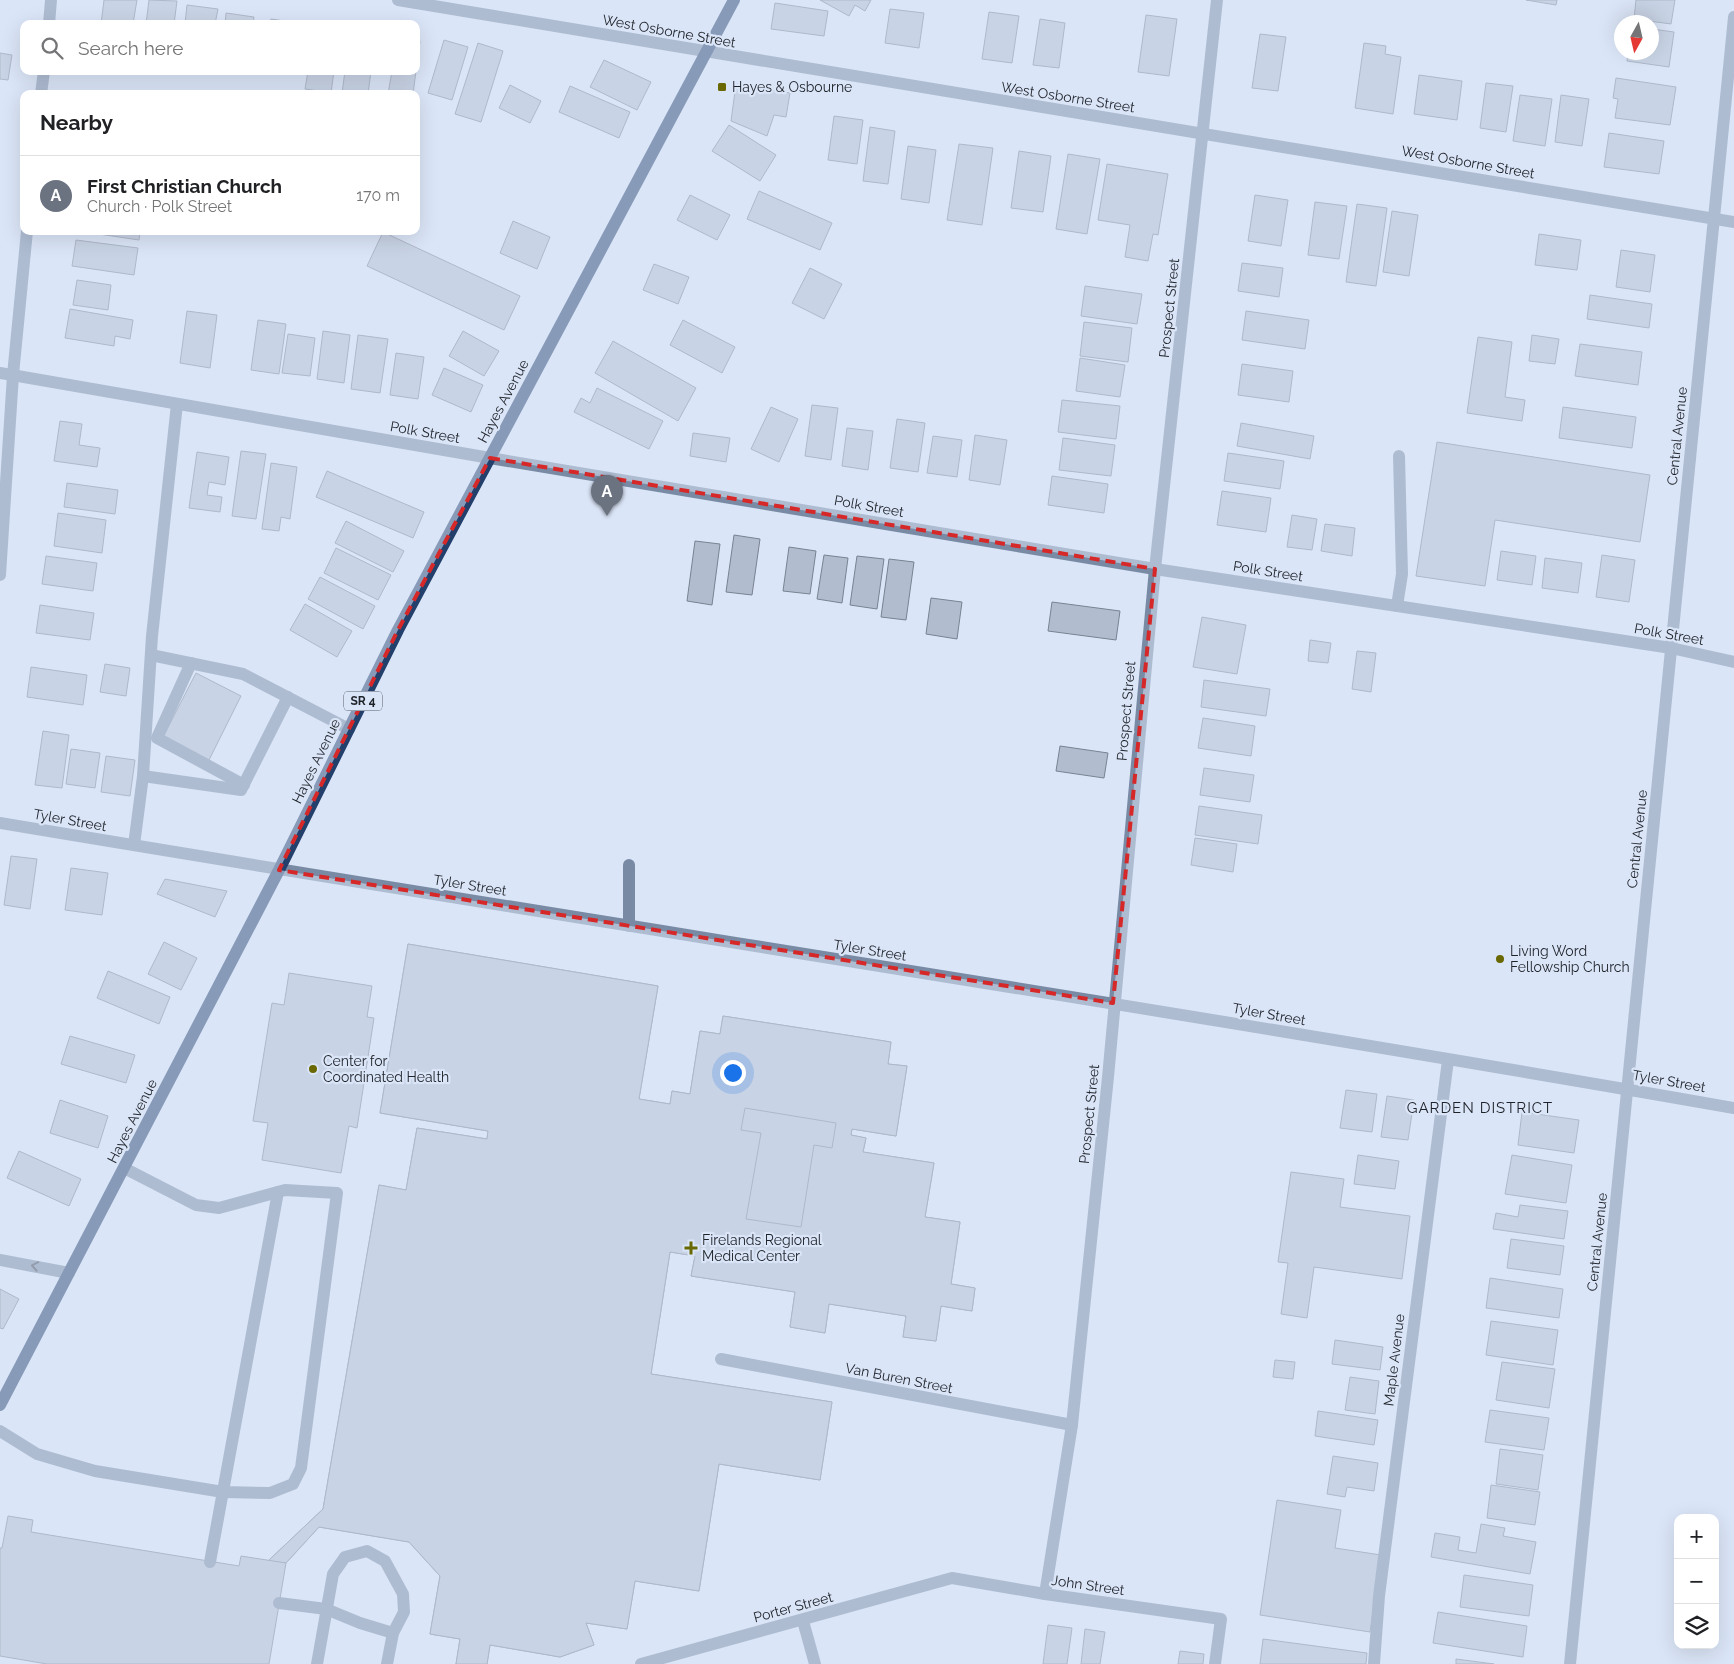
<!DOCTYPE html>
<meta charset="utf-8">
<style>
body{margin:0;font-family:Raleway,sans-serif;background:#f2f2f2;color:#202124}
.controls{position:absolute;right:15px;bottom:15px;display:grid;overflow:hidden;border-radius:10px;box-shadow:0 5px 20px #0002}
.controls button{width:45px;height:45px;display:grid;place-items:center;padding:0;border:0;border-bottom:1px solid #e0e0e0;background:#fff;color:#202124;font:25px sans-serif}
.compass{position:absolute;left:1614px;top:15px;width:45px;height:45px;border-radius:50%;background:#fff;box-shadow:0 5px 20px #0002;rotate:188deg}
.you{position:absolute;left:732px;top:1072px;width:18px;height:18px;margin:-12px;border:4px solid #fff;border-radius:50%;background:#1a73e8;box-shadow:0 0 0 8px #1a73e833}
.badge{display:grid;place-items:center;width:32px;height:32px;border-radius:50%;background:#7c3aed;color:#fff;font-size:16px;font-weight:700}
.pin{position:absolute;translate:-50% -41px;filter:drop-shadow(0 1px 2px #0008)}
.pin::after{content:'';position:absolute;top:26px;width:18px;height:15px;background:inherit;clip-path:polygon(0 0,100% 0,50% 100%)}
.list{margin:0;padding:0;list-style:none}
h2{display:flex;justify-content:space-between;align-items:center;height:65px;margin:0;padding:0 20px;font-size:21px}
h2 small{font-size:16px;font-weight:400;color:#757577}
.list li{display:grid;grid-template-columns:32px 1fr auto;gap:15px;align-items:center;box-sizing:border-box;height:80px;padding:0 20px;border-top:1px solid #e0e0e0}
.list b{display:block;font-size:19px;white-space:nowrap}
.list p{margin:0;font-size:16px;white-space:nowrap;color:#757577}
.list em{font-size:16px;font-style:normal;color:#757577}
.icon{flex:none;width:28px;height:28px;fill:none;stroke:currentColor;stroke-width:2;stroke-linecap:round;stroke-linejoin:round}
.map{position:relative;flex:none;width:1734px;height:1664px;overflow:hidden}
.search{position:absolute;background:#fff;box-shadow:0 5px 20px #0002;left:20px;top:20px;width:400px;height:55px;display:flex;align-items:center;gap:12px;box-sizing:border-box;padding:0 18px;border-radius:10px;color:#757577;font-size:19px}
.panel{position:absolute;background:#fff;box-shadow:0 5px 20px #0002;left:20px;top:90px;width:400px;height:145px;border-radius:10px}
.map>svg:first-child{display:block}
.building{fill:#b1bdce;stroke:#788292;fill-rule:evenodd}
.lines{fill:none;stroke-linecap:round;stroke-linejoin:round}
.minor{stroke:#798aa4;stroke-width:12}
.major{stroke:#233f6c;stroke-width:12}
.oneway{stroke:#3e4654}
.marked{fill:none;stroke:#d62828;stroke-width:4;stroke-dasharray:10 6;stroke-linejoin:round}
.poi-dot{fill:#696802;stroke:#dae5f7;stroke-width:2}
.labels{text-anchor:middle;stroke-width:4.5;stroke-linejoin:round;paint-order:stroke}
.shield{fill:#dae5f7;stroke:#565c67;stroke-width:1}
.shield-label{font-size:12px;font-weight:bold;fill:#1e2229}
.street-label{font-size:14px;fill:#1e2229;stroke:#dae5f7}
.poi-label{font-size:14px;fill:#1e2229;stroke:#dae5f7;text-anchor:start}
.neighbourhood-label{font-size:15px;letter-spacing:1px;fill:#1e2229;stroke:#dae5f7}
</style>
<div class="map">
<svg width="1734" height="1664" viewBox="0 0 1734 1664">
<rect width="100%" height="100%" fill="#dae5f7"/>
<g class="building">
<polygon points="104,0 137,0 133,24 101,24"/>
<polygon points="149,0 177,1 174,24 146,24"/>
<polygon points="820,0 871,0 865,11 855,5 849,16"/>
<polygon points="1526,0 1557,0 1556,5"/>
<polygon points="1636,0 1675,0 1671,24 1634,19"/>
<polygon points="775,3 828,11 824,36 771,29"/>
<polygon points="187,5 218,9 215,24 185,24"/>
<polygon points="890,9 924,13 919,48 885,43"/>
<polygon points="989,12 1019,16 1012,63 982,59"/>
<polygon points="226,13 254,17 253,24 225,24"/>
<polygon points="1146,15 1177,19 1169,76 1138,72"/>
<polygon points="271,19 299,23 299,24 270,24"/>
<polygon points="1040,19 1065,23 1059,68 1033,65"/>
<polygon points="1652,29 1674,32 1669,67 1627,61 1628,52 1652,52"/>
<polygon points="1260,34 1286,37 1278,91 1252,88"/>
<polygon points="416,40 420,41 416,71"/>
<polygon points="444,40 468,47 452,100 428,93"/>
<polygon points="478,43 503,51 481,122 455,114"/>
<polygon points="1364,43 1386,46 1385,54 1401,57 1393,114 1355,108"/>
<polygon points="0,53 12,55 8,80 0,79"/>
<polygon points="604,60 651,82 637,110 590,87"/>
<polygon points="308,71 334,71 331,93 305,89"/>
<polygon points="345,71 371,71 368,94 342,93"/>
<polygon points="392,71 416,71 413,94 388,94"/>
<polygon points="1419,75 1462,81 1457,120 1414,114"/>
<polygon points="1616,78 1676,87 1670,125 1615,118 1618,99 1613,98"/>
<polygon points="1486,83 1513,86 1506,132 1480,128"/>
<polygon points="736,84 790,93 786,117 774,115 767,136 731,121"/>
<polygon points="510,85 541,101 530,123 499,108"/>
<polygon points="570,86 630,112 619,138 559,112"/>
<polygon points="1520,95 1552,99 1545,146 1513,141"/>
<polygon points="1561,95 1589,99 1582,146 1555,142"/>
<polygon points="834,116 863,120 857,164 828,160"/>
<polygon points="729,125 776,155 760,181 712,151"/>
<polygon points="870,127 895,131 888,184 863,181"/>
<polygon points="1609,133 1664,141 1659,174 1604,167"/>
<polygon points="959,144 993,148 982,225 947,220"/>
<polygon points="908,146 936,150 929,203 901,199"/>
<polygon points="1019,151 1051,156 1043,212 1011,208"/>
<polygon points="1068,154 1100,159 1087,234 1056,229"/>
<polygon points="1107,164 1168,174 1158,235 1153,234 1148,261 1125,257 1130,225 1098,220"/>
<polygon points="759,191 832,223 820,250 747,219"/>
<polygon points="690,195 730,215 717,240 677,220"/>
<polygon points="1255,195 1288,200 1281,246 1248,241"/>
<polygon points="1315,202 1347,206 1339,259 1308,255"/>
<polygon points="1357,204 1387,208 1376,286 1346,282"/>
<polygon points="1392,211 1418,215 1409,276 1383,272"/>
<polygon points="513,221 550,237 537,269 500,253"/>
<polygon points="79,231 140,231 139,240"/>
<polygon points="383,232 520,296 504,330 367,266"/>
<polygon points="1539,234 1581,240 1577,270 1535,265"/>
<polygon points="76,240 138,248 134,275 72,266"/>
<polygon points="1621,250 1655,255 1650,292 1616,287"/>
<polygon points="1242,263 1283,268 1279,297 1238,291"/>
<polygon points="654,264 689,277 678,304 643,290"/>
<polygon points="810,268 842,284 824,319 792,303"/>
<polygon points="77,280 111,285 108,310 73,305"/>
<polygon points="1085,286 1142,294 1137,324 1081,316"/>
<polygon points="1590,295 1652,304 1649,328 1587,319"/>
<polygon points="70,309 133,320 130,339 115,336 114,346 65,338"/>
<polygon points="187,311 217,315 210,368 180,363"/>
<polygon points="1246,311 1309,320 1305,349 1242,340"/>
<polygon points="258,320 286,324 279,374 251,370"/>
<polygon points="683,320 735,347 722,373 670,345"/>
<polygon points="1084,322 1132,328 1128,362 1080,356"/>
<polygon points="323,331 350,335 344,383 317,379"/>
<polygon points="463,331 499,351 484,376 449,356"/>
<polygon points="288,334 315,338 310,376 282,373"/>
<polygon points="358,335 388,339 380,393 351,389"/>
<polygon points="1532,335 1559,339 1555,364 1529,361"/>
<polygon points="1478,337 1512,342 1505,397 1525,400 1522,421 1467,413"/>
<polygon points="613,341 696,388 678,421 595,373"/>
<polygon points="1580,344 1642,352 1638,385 1575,376"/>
<polygon points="396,353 424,357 418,399 390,395"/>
<polygon points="1080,358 1125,365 1120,397 1076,391"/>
<polygon points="1242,364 1293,371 1289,402 1238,395"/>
<polygon points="444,368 483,385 471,412 432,395"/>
<polygon points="597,388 663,421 649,449 574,412 581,398 590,403"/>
<polygon points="1062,400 1120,406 1116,439 1058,432"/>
<polygon points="812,405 838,408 831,460 805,456"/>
<polygon points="771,407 798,419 779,462 751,449"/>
<polygon points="1563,407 1636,417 1632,448 1559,438"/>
<polygon points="897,419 925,423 918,472 890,468"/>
<polygon points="60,421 82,424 79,445 100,448 97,467 54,461"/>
<polygon points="1241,423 1314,436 1310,459 1237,446"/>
<polygon points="847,428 873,431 868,470 842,466"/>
<polygon points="693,433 730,438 726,462 690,456"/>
<polygon points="975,435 1007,440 1000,485 969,480"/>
<polygon points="933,436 962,440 957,477 927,473"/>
<polygon points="1063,438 1115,445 1111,476 1059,470"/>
<polygon points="1437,442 1650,475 1640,542 1495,520 1485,586 1416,576"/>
<polygon points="241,451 266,454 256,519 232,516"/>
<polygon points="197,452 229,457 225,485 209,482 207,495 222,497 220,512 189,508"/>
<polygon points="1228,453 1284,461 1280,489 1224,481"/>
<polygon points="271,463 297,467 290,519 281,517 279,531 262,529"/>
<polygon points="327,471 424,512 413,538 316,497"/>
<polygon points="1052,476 1108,484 1104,513 1048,505"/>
<polygon points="67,483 118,490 115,514 64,507"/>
<polygon points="1222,491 1271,498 1266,532 1217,525"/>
<polygon points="58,513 106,520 102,553 54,546"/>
<polygon points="1292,515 1317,519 1312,550 1287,547"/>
<polygon points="346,521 404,551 393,572 335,543"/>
<polygon points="1325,524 1355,528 1352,556 1321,551"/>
<polygon points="734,535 760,539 752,595 726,592"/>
<polygon points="695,541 720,544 712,605 687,601"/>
<polygon points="789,547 816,551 810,594 783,591"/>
<polygon points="336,548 391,575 378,600 324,573"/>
<polygon points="1501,551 1536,556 1532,585 1497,580"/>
<polygon points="824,555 848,558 842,603 817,599"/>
<polygon points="1602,555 1635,560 1629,602 1596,597"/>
<polygon points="46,556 97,563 93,591 42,584"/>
<polygon points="857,556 884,559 877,609 850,605"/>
<polygon points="1545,558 1582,563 1578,593 1542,588"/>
<polygon points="889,559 914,562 906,620 881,617"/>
<polygon points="320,577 375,606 363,629 308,599"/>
<polygon points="931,598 962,602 957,639 926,634"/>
<polygon points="1052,602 1120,611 1116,640 1048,631"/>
<polygon points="305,604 352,631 337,657 290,630"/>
<polygon points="40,605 94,613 90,640 36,633"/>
<polygon points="1202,617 1246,625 1237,674 1193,667"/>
<polygon points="1310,640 1331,643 1328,663 1308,661"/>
<polygon points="1357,651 1376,653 1371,692 1352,689"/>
<polygon points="105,664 130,668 126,696 100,692"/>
<polygon points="31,667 87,675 83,705 27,697"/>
<polygon points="196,673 241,696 209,760 163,737"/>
<polygon points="1204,680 1270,689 1266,716 1201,707"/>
<polygon points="1203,718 1255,726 1251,756 1198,748"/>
<polygon points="43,731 69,735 62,788 35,785"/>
<polygon points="1060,746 1108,753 1104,778 1056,771"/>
<polygon points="71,749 100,753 95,788 66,784"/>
<polygon points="106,756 135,760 130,796 101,792"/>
<polygon points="1204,768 1254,775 1250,802 1200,795"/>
<polygon points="1199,806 1262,815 1258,844 1195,835"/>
<polygon points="1195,838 1237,844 1233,872 1191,865"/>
<polygon points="11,856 37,859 30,909 4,905"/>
<polygon points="71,868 108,873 102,915 65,910"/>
<polygon points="165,879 227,891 215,917 157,894"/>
<polygon points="164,942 197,958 181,990 148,974"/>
<path d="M408,944L658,986L639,1099L670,1104L672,1091L690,1094L700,1031L720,1034L723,1016L891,1042L888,1064L907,1066L896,1136L852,1129L851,1135L866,1138L863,1152L934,1163L925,1217L960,1222L951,1284L975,1288L972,1311L941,1306L936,1341L903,1337L906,1316L829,1304L825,1333L790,1327L795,1292L691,1276L695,1256L670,1252L651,1374L832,1402L820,1480L719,1464L699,1591L635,1581L627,1629L586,1623L594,1645L560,1657L490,1645L487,1664H456L460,1639L430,1634L440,1576L409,1542L319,1527L286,1563L268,1561L323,1509L379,1185L406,1190L417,1128L487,1139L488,1131L380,1113ZM745,1108L836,1123L832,1148L814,1145L801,1227L746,1219L761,1133L741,1130Z"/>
<polygon points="408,944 658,986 639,1099 670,1104 672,1091 690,1094 700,1031 720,1034 723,1016 891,1042 888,1064 907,1066 896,1136 852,1129 851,1135 866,1138 863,1152 934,1163 925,1217 960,1222 951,1284 975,1288 972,1311 941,1306 936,1341 903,1337 906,1316 829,1304 825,1333 790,1327 795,1292 691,1276 695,1256 670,1252 651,1374 832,1402 820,1480 719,1464 699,1591 635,1581 627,1629 586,1623 594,1645 560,1657 490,1645 487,1664 456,1664 460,1639 430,1634 440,1576 409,1542 319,1527 286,1563 268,1561 323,1509 379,1185 406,1190 417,1128 487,1139 488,1131 380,1113"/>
<polygon points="108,971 170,997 159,1024 97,998"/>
<polygon points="289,973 372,986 367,1017 374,1018 357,1128 349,1126 341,1173 262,1160 268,1123 253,1121 272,1003 284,1005"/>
<polygon points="70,1036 135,1055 126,1083 61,1064"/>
<polygon points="1346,1090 1377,1094 1372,1132 1340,1128"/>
<polygon points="1387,1096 1414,1100 1408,1140 1381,1137"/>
<polygon points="60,1100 108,1116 98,1148 50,1133"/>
<polygon points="745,1108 836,1123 832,1148 814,1145 801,1227 746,1219 761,1133 741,1130"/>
<polygon points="1522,1112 1579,1120 1574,1153 1518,1145"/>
<polygon points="19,1151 81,1179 69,1206 7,1178"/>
<polygon points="1358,1155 1399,1161 1395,1189 1354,1184"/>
<polygon points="1512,1155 1572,1165 1566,1203 1505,1194"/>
<polygon points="1291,1172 1344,1179 1340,1207 1410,1216 1402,1279 1314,1267 1307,1318 1281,1314 1288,1263 1278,1262"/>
<polygon points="1520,1205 1568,1211 1564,1239 1493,1229 1496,1213 1518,1217"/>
<polygon points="1511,1239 1564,1246 1560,1275 1507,1268"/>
<polygon points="1490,1278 1563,1289 1559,1318 1486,1308"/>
<polygon points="0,1289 19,1299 3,1329 0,1328"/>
<polygon points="1491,1321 1558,1330 1553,1365 1486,1355"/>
<polygon points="1335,1340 1383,1347 1380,1370 1332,1364"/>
<polygon points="1275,1360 1295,1362 1293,1379 1273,1377"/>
<polygon points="1502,1362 1555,1369 1549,1408 1496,1400"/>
<polygon points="1350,1377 1379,1381 1375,1414 1345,1410"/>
<polygon points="1490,1410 1549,1418 1544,1450 1485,1442"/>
<polygon points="1318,1411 1378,1420 1374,1445 1315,1436"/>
<polygon points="1500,1449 1543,1455 1538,1490 1496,1484"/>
<polygon points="1333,1456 1378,1463 1374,1491 1347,1487 1345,1497 1327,1494"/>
<polygon points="1491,1485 1540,1492 1535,1525 1487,1518"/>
<polygon points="1277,1500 1341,1510 1335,1548 1381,1555 1370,1632 1260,1615"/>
<polygon points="8,1516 33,1520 31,1532 239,1566 241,1556 286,1563 269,1664 47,1664 0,1656 0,1548 2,1548"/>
<polygon points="1481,1524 1505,1528 1503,1536 1536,1542 1530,1574 1431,1557 1435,1533 1460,1537 1458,1550 1476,1553"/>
<polygon points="1464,1575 1533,1585 1529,1616 1460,1607"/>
<polygon points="1438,1612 1527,1626 1523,1657 1433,1643"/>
<polygon points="1048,1625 1072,1628 1067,1664 1043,1664"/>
<polygon points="1085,1629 1105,1632 1100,1664 1081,1664"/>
<polygon points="1263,1639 1367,1653 1366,1664 1260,1664"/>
<polygon points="1180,1651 1204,1654 1203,1664 1178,1664"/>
<polygon points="1456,1659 1494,1664 1456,1664"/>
</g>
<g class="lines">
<g class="minor">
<polyline points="398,0 1734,222"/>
<polyline points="49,24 51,0"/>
<polyline points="41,94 44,71"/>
<polyline points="0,373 490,458 1155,569 1671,648 1734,662"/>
<polyline points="0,575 13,375 27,231"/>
<polyline points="1397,606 1402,574 1399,456"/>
<polyline points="151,655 243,674 349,729"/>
<polyline points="191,663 157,738 244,785"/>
<polyline points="143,776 241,790 288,697"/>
<path d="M0,823C578,920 1157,1007 1734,1108"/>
<polyline points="134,845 143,776 152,636 177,404"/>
<polyline points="629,865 629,926"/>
<polyline points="0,1260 69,1273"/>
<polyline points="721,1359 1072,1425"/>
<polyline points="0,1431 37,1454 95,1471 223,1492 270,1493 293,1484 301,1468 337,1193 285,1190 219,1208 196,1205 124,1168"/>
<polyline points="210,1562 278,1192"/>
<polyline points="1045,1594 1072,1425 1108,1077 1155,569 1217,0"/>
<polyline points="279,1603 326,1609 360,1623 393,1633"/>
<polyline points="803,1621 815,1664"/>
<polyline points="317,1664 333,1574 345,1557 367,1551 385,1561 403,1594 404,1612 393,1633 387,1664"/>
<polyline points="641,1664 952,1578 1045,1594 1221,1619 1215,1664"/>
<polyline points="1374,1664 1379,1596 1448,1060"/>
<polyline points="1570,1664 1734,17"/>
</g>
<polyline class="major" points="0,1405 279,870 398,630 734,0"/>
</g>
<defs><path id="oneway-chevron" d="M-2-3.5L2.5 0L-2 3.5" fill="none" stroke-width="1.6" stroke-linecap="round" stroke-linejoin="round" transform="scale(1.25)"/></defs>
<use class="oneway" href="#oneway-chevron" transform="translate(35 1266) rotate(-170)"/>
<path d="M0 0H1734V1664H0ZM490,458L1155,569L1113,1003L279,870L398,630Z" fill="#dae5f7" fill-opacity=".55" fill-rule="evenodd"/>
<path class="marked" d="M490,458L1155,569L1113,1003L279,870L398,630Z"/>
<g class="poi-dot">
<rect x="717" y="82" width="10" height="10" rx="2.5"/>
<circle cx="1500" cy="959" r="5"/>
<circle cx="313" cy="1069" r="5"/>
<path d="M688.5 1240.5h5v5h5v5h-5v5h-5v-5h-5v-5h5z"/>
</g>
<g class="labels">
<rect class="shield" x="344" y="691.5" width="38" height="19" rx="4"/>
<g class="shield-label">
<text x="363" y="705">SR 4</text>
</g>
<g class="street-label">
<text transform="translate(669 31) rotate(10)" y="5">West Osborne Street</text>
<text transform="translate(1068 97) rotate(9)" y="5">West Osborne Street</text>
<text transform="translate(1468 162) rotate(10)" y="5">West Osborne Street</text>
<text transform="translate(1169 308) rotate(-84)" y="5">Prospect Street</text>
<text transform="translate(503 401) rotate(-62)" y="5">Hayes Avenue</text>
<text transform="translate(425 432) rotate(10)" y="5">Polk Street</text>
<text transform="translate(1677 436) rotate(-84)" y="5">Central Avenue</text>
<text transform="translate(869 506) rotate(10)" y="5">Polk Street</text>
<text transform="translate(1268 571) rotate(9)" y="5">Polk Street</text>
<text transform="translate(1669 634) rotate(10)" y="5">Polk Street</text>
<text transform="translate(1126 711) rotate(-85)" y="5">Prospect Street</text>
<text transform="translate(316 761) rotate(-64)" y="5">Hayes Avenue</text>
<text transform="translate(70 820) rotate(10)" y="5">Tyler Street</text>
<text transform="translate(1637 839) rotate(-84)" y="5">Central Avenue</text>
<text transform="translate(470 885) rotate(9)" y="5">Tyler Street</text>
<text transform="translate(870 950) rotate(9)" y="5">Tyler Street</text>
<text transform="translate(1269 1014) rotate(10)" y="5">Tyler Street</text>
<text transform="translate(1669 1081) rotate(10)" y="5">Tyler Street</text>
<text transform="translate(1089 1114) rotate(-84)" y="5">Prospect Street</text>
<text transform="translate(132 1121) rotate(-63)" y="5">Hayes Avenue</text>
<text transform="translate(1597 1242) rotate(-84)" y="5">Central Avenue</text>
<text transform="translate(1394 1360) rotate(-83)" y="5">Maple Avenue</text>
<text transform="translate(899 1378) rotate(11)" y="5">Van Buren Street</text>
<text transform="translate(1088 1585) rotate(8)" y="5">John Street</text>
<text transform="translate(793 1607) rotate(-15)" y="5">Porter Street</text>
</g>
<g class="poi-label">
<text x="732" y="92">Hayes &amp; Osbourne</text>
<text x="1510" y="956">Living Word<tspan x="1510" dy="16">Fellowship Church</tspan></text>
<text x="323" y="1066">Center for<tspan x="323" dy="16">Coordinated Health</tspan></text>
<text x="702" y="1245">Firelands Regional<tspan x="702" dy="16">Medical Center</tspan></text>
</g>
<g class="neighbourhood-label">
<text x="1480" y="1113">GARDEN DISTRICT</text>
</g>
</g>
</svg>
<div class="controls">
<button>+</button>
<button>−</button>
<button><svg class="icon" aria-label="layers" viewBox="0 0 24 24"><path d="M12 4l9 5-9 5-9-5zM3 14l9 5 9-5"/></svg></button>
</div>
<svg class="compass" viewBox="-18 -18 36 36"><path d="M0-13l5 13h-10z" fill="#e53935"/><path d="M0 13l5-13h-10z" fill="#757577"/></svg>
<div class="you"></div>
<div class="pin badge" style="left:607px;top:516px;background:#6b7280">A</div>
<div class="search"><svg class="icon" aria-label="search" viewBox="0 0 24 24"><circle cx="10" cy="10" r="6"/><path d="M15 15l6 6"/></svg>Search here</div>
<section class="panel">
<h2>Nearby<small></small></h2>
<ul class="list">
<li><span class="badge" style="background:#6b7280">A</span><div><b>First Christian Church</b><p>Church · Polk Street</p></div><em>170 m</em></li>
</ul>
</section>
</div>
